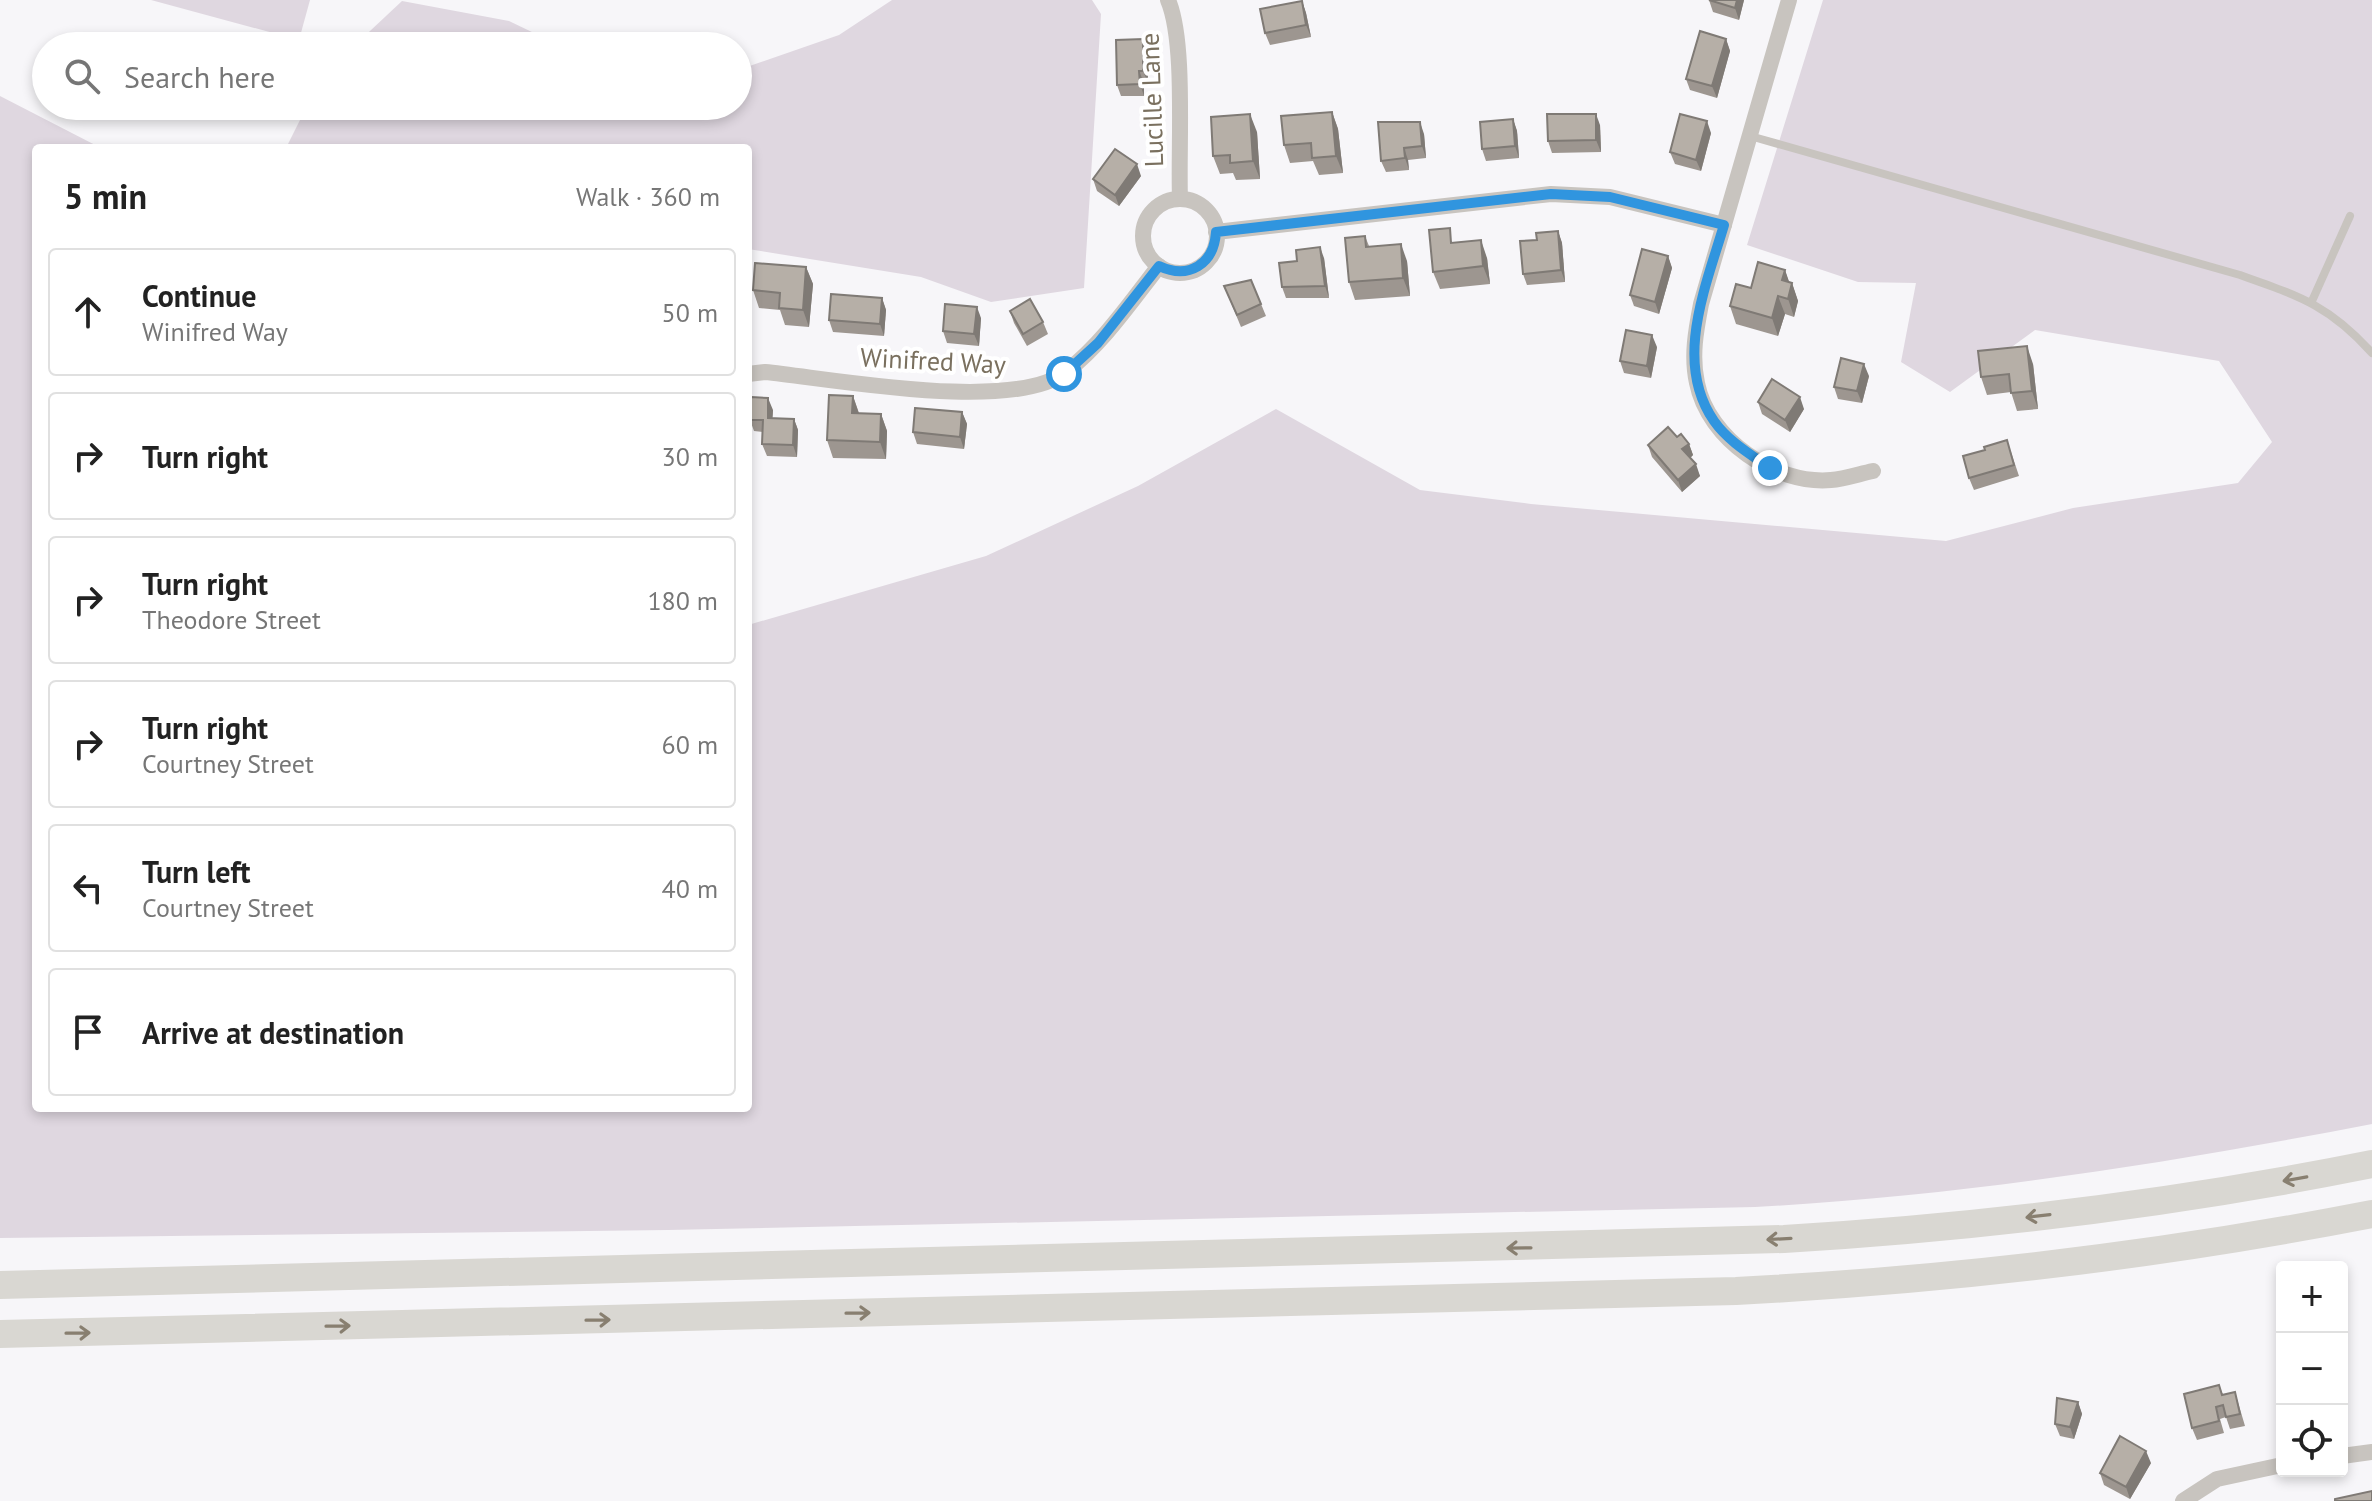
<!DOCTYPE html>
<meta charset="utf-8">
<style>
body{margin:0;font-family:"PT Sans",sans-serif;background:#f2f2f2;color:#222}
.controls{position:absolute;right:24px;bottom:24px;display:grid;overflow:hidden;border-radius:8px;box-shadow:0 4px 12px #0003}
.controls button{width:72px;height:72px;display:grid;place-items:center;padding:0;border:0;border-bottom:2px solid #e0e0e0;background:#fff;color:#222;font:40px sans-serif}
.stop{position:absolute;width:24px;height:24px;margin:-18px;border:6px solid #3095df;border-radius:50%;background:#fff}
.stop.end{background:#3095df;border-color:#fff;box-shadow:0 2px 8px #0008}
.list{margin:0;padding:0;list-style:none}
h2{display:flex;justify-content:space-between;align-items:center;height:104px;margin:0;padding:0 32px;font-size:34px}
h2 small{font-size:26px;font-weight:400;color:#767676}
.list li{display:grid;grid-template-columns:52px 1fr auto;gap:24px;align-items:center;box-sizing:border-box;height:128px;margin:0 16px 16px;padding:0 16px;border:2px solid #e0e0e0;border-radius:8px}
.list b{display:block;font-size:30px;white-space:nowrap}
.list p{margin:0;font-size:26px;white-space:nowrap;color:#767676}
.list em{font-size:26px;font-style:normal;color:#767676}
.icon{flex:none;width:44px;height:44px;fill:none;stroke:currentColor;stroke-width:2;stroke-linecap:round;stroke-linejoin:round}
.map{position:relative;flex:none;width:2372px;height:1501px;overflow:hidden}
.search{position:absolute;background:#fff;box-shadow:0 4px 12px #0003;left:32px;top:32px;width:720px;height:88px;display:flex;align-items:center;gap:20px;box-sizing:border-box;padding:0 28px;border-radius:44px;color:#767676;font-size:30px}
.panel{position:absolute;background:#fff;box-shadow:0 4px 12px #0003;left:32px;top:144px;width:720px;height:968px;border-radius:8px}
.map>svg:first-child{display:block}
.green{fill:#dfd7e0}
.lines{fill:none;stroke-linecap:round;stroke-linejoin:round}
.service{stroke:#c8c4bf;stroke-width:8}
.minor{stroke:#c8c4bf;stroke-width:16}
.motorway{stroke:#d9d7d2;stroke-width:28}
.wall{fill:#9d9690}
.shaded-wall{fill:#7f7a75}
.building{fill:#b6afa7;stroke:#7f7a75;stroke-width:2}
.oneway{stroke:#887f70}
.route{stroke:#3095df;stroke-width:10}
.labels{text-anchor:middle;stroke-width:8;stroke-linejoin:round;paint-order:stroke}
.street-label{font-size:26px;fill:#7a705f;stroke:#fff}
</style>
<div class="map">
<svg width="2372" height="1501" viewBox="0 0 2372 1501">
<rect width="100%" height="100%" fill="#f7f6f9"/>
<g class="green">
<polygon points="151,0 310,0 299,40"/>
<polygon points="892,0 1092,0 1101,14 1084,288 991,302 921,277 748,249 748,148 286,148 307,106 738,106 738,70 839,35"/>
<path d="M1823,0H2372V1124C2169,1163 1962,1196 1755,1207L668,1230L0,1238V96L101,148H36V1108H748V625L986,556L1138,486L1276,409L1420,490L1531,504L1946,541L2073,508L2238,483L2272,442L2219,361L2035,330L1950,392L1901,362L1916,283L1858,282L1747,245Z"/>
<polygon points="402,1 509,21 561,46 354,46"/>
</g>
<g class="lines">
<g class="service">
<path d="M1750,136L2240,275C2299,296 2329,305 2372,353"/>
<polyline points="2312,301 2350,216"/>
</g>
<g class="minor">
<path d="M1168,0C1186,42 1178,148 1180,199"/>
<path d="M1789,0L1701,304C1696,330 1691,356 1697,383C1708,439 1775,485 1831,480C1844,479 1859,474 1873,471"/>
<circle cx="1180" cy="236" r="37"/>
<polyline points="1216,232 1551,194 1610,197 1724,225"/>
<path d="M748,374L765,372C834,379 1013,413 1066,372C1103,343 1130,303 1159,266"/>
<polyline points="2342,1456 2372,1452"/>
<polyline points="2183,1501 2217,1479 2282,1465"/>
</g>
<g class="motorway">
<path d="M0,1285L1784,1239C1982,1227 2178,1203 2372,1164"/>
<path d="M0,1334L1736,1291C1949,1280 2162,1255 2372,1214"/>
</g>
</g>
<g class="wall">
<polygon points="1709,0 1744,0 1739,20 1713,12"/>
<polygon points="1302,1 1306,13 1311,37 1270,45 1265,33"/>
<polygon points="1143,39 1147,51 1148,83 1144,83 1144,96 1121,96 1117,85"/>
<polygon points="1726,39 1730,51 1717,98 1690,90 1686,79"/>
<polygon points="1332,112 1338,129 1343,173 1319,175 1313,161 1290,163 1284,145"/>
<polygon points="1513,119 1517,131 1519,158 1486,161 1482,149"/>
<polygon points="1600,125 1601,152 1552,153 1548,141"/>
<polygon points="1257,132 1260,179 1236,180 1233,173 1220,174 1213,156"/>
<polygon points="1711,133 1701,171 1675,164 1670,152"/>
<polygon points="1424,134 1426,158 1408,160 1409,170 1386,172 1381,161"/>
<polygon points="1141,176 1119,206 1097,191 1093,179"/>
<polygon points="1558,231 1562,243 1565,282 1527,285 1523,274 1537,240"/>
<polygon points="1365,236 1369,246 1407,261 1410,296 1355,300 1349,282"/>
<polygon points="1455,243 1487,258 1490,284 1440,289 1433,272"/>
<polygon points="1668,256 1672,268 1659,314 1634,306 1630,295"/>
<polygon points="1324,258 1329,298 1286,298 1282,287"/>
<polygon points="806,267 813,284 809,327 785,325 780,310 759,308 753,290"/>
<polygon points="1785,270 1789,283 1792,283 1798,301 1794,317 1785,314 1778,336 1736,324 1730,306 1751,288"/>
<polygon points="1224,286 1261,304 1266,316 1241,327"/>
<polygon points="882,298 886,310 884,336 833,332 829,320"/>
<polygon points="1010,311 1043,322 1048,334 1027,346 1014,323"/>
<polygon points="981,318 979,346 947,343 943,331"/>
<polygon points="1657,347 1651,378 1624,373 1620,361"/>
<polygon points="2033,364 2038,409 2017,411 2011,392 1987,395 1981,377"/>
<polygon points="1869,376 1862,403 1838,399 1834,387"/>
<polygon points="853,396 859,413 881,414 887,431 886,459 833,458 827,440"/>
<polygon points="1758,402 1804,409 1790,432 1762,414"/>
<polygon points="773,410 772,418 794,419 798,430 797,457 767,456 762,444 763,432 754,431 750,420"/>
<polygon points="962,412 967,424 964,449 917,444 913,432"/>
<polygon points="1677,437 1689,444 1693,455 1690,458 1700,476 1682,492 1652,457 1648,445"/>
<polygon points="2011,452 2019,476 1974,490 1969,478"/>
<polygon points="2219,1385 2223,1395 2235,1392 2245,1426 2230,1429 2226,1417 2220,1419 2224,1433 2197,1440 2192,1428"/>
<polygon points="2078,1402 2082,1414 2074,1439 2060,1436 2055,1424"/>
<polygon points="2151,1463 2130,1499 2104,1485 2100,1473"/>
</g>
<g class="shaded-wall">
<polygon points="1737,0 1744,0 1739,20 1735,8"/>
<polygon points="1302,1 1306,13 1311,37 1306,25"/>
<polygon points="1143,39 1147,51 1148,83 1143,71"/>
<polygon points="1726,39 1730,51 1717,98 1712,86"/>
<polygon points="1139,71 1144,83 1144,96 1140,84"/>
<polygon points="1332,112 1338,129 1343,173 1336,156"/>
<polygon points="1250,114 1257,132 1260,179 1253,161"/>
<polygon points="1596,114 1600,125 1601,152 1596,140"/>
<polygon points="1513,119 1517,131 1519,158 1515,146"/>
<polygon points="1707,121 1711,133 1701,171 1696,160"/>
<polygon points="1420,122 1424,134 1426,158 1422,146"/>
<polygon points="1404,148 1408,160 1409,170 1405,158"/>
<polygon points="1137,164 1141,176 1119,206 1115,195"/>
<polygon points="1558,231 1562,243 1565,282 1561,270"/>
<polygon points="1481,240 1487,258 1490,284 1483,266"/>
<polygon points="1401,244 1407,261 1410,296 1403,278"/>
<polygon points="1320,247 1324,258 1329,298 1325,286"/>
<polygon points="1668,256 1672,268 1659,314 1655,302"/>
<polygon points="806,267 813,284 809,327 803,310"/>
<polygon points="1785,270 1791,287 1792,283 1798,301 1794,317 1782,280"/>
<polygon points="1778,296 1785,314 1778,336 1772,318"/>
<polygon points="882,298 886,310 884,336 880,324"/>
<polygon points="977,307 981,318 979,346 974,334"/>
<polygon points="1652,335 1657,347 1651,378 1647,366"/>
<polygon points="2027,346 2033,364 2038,409 2032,391"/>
<polygon points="1864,364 1869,376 1862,403 1857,391"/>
<polygon points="853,396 859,414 852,413"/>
<polygon points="1800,397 1804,409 1790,432 1785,420"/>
<polygon points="768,398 773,410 772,429 768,418"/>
<polygon points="962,412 967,424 964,449 960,437"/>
<polygon points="881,414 887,431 886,459 880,442"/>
<polygon points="794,419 798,430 797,457 793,445"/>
<polygon points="1689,444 1693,455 1687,461 1682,449"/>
<polygon points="1696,464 1700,476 1682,492 1678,480"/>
<polygon points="2078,1402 2082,1414 2074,1439 2070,1427"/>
<polygon points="2146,1451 2151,1463 2130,1499 2126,1487"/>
</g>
<g class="building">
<polygon points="1709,0 1737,0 1735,8"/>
<polygon points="1302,1 1306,25 1265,33 1260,9"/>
<polygon points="1700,31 1726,39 1712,86 1686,79"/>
<polygon points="1143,39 1143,71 1139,71 1140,84 1117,85 1116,40"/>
<polygon points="1332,112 1336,156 1312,158 1311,143 1284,145 1281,116"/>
<polygon points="1250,114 1253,161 1230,163 1230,155 1213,156 1211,117"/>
<polygon points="1547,114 1596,114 1596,140 1548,141"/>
<polygon points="1680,114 1707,121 1696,160 1670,152"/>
<polygon points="1513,119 1515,146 1482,149 1480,122"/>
<polygon points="1378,122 1420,122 1422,146 1404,148 1405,158 1381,161"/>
<polygon points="1115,149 1137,164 1115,195 1093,179"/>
<polygon points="1450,228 1451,243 1481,240 1483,266 1433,272 1429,230"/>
<polygon points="1558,231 1561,270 1523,274 1520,241 1537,240 1536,233"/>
<polygon points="1365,236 1366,247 1401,244 1403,278 1349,282 1345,238"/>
<polygon points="1320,247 1325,286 1282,287 1279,263 1297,261 1296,250"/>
<polygon points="1642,249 1668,256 1655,302 1630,295"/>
<polygon points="1758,262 1785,270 1782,280 1792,283 1788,299 1778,296 1772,318 1730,306 1736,284 1751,288"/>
<polygon points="755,263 806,267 803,310 779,308 780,293 753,290"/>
<polygon points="1251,280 1261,304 1237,315 1224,286"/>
<polygon points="831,294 882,298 880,324 829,320"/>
<polygon points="1030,299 1043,322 1023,334 1010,311"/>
<polygon points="945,304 977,307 974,334 943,331"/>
<polygon points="1626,330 1652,335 1647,366 1620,361"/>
<polygon points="2027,346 2032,391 2011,393 2009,374 1981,377 1978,351"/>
<polygon points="1841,358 1864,364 1857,391 1834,387"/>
<polygon points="1772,379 1800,397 1785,420 1758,402"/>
<polygon points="829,395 853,396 852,413 881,414 880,442 827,440"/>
<polygon points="751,397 768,398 768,418 794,419 793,445 762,444 763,420 750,420"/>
<polygon points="915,408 962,412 960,437 913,432"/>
<polygon points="1668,427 1677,437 1681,434 1689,444 1682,449 1696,464 1678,480 1648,445"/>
<polygon points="2007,440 2014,465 1969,478 1963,456 1985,450 1984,447"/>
<polygon points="2219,1385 2222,1395 2235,1392 2240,1414 2226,1417 2223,1405 2216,1407 2219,1421 2192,1428 2184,1394"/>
<polygon points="2057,1398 2078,1402 2070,1427 2055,1424"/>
<polygon points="2120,1436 2146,1451 2126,1487 2100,1473"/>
<polygon points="2372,1491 2372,1501 2335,1501 2335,1499"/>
</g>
<defs><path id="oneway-shaft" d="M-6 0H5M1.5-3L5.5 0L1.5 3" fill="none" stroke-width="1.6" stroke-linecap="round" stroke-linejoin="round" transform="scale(2)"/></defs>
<g class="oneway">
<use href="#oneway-shaft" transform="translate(2295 1179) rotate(170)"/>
<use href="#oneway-shaft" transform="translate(2038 1216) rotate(173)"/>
<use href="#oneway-shaft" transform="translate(1779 1239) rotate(177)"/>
<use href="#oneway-shaft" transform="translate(1519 1248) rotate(179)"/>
<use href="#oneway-shaft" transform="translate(858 1313) rotate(-1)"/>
<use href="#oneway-shaft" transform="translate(598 1320) rotate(-1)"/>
<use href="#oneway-shaft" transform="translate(338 1326) rotate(-1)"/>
<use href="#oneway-shaft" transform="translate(78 1333) rotate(-1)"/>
</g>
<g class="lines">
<path class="route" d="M1064,374L1098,343L1159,266C1189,280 1214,264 1216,232L1551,194L1610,197L1724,225C1706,286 1673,362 1714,421C1728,441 1750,454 1770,468"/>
</g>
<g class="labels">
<g class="street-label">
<text transform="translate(1152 100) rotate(-92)" y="9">Lucille Lane</text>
<text transform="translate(933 361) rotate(3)" y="9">Winifred Way</text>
</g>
</g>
</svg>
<div class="controls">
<button>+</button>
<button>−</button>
<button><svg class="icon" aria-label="locate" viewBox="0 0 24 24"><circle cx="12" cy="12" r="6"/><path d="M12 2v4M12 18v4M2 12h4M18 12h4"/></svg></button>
</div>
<div class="stop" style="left:1064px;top:374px"></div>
<div class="stop end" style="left:1770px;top:468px"></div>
<div class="search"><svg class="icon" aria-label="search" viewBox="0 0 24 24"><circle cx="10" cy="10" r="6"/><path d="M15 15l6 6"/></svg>Search here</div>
<section class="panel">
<h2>5 min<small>Walk · 360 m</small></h2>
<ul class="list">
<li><svg class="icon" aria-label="ahead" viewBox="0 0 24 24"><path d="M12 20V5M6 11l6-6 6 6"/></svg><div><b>Continue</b><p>Winifred Way</p></div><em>50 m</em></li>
<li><svg class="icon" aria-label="right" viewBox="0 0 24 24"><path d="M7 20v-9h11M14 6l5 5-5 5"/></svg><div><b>Turn right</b></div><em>30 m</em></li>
<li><svg class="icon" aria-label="right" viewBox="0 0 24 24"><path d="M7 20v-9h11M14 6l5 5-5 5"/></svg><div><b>Turn right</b><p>Theodore Street</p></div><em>180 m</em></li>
<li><svg class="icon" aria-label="right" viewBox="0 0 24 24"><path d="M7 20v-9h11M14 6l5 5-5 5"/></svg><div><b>Turn right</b><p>Courtney Street</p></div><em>60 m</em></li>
<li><svg class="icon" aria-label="left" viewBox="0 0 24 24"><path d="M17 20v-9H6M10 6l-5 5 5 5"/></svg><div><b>Turn left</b><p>Courtney Street</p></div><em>40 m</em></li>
<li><svg class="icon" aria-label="arrive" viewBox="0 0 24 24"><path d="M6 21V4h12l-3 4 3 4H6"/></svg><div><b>Arrive at destination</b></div></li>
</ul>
</section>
</div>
